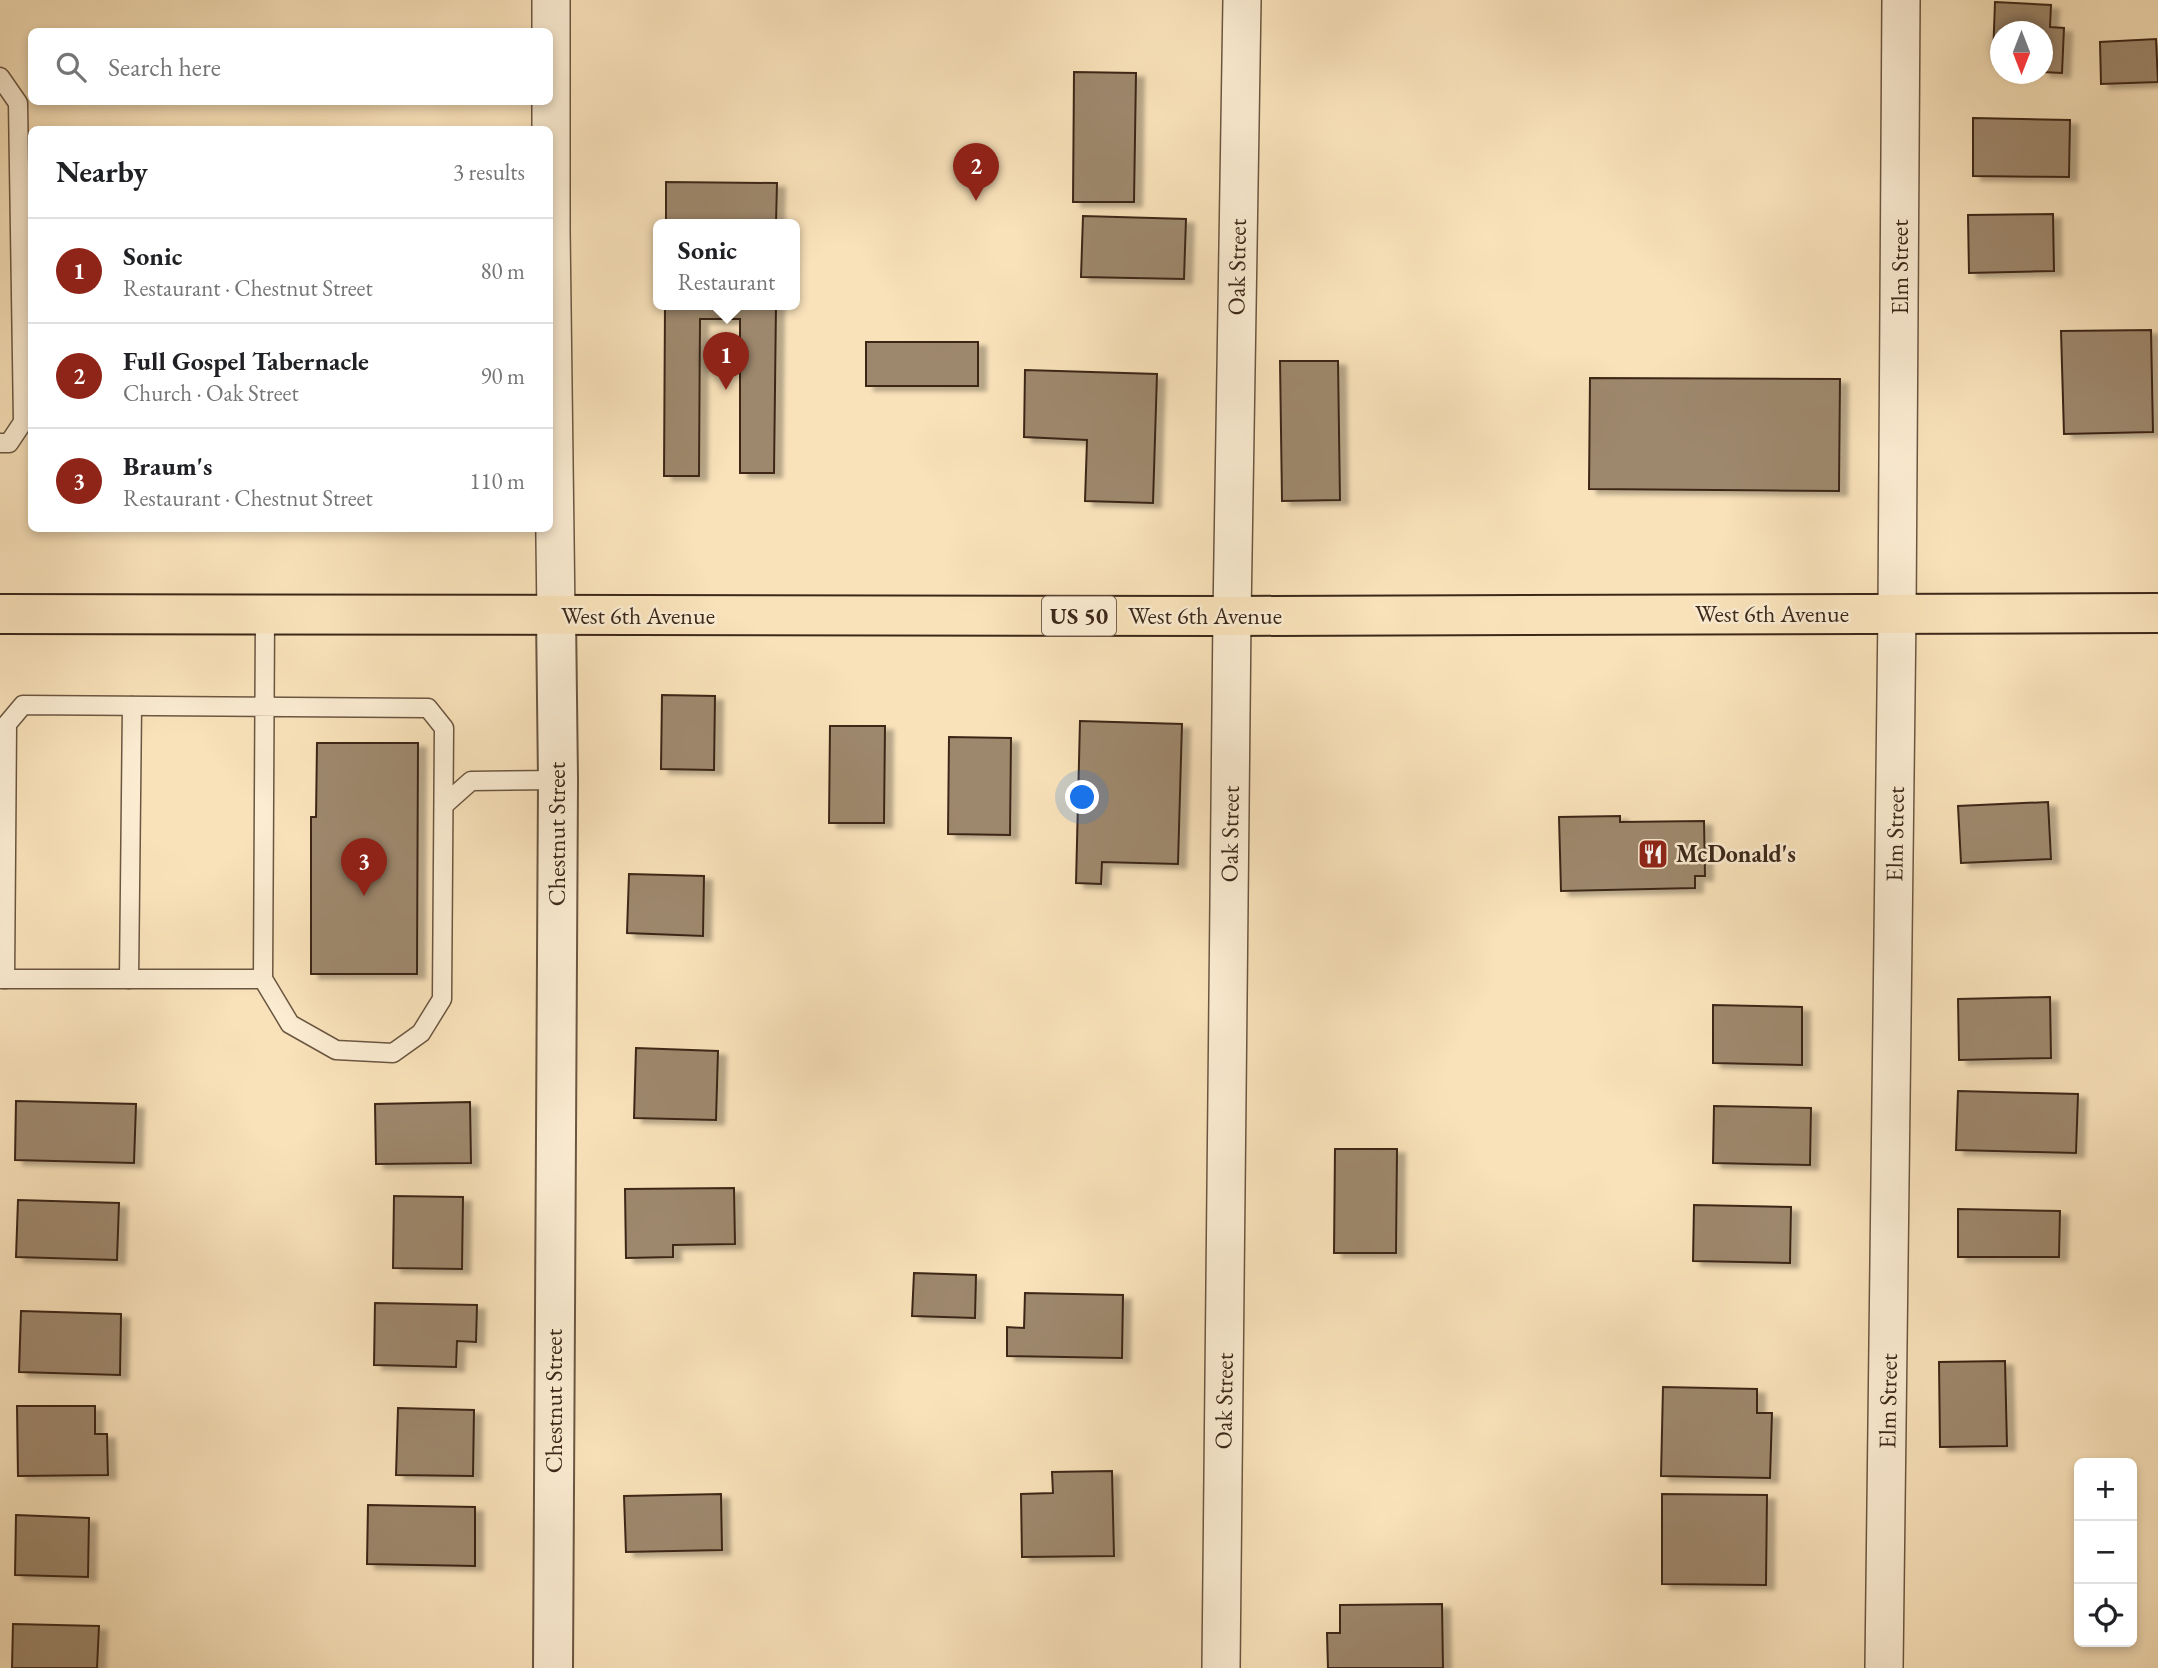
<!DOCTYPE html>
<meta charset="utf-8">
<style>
body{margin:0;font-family:"EB Garamond",serif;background:#f6f6f6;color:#202124}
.controls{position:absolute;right:21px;bottom:21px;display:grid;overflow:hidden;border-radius:10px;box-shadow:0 4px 10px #0003}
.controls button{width:63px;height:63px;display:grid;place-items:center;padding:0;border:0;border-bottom:2px solid #e0e0e0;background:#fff;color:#202124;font:35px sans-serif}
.compass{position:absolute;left:1990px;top:21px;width:63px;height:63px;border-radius:50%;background:#fff;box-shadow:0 4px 10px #0003;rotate:180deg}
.you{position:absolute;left:1083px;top:798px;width:24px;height:24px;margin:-18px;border:5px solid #fff;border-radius:50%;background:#1a73e8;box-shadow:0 0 0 10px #1a73e833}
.badge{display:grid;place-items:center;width:46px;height:46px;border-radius:50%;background:#8f2418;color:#fff;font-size:23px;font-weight:700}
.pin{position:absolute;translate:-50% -58px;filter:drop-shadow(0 2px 4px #0008)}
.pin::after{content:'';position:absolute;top:37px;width:24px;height:21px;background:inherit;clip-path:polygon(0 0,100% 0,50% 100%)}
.popup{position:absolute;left:653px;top:219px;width:147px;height:91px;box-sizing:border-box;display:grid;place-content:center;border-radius:10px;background:#fff;filter:drop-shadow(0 2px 5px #0005);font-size:23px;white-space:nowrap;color:#757577}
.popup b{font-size:26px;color:#202124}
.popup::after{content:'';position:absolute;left:50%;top:100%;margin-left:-14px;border:14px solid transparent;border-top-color:#fff}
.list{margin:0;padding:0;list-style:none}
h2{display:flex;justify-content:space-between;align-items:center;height:91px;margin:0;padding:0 28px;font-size:30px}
h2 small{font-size:23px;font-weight:400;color:#757577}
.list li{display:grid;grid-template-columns:46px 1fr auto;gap:21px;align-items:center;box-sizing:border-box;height:105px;padding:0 28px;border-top:2px solid #e0e0e0}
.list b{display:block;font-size:26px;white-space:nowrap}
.list p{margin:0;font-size:23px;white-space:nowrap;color:#757577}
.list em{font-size:23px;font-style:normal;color:#757577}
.icon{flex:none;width:38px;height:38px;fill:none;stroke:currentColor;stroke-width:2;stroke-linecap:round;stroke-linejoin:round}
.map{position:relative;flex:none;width:2158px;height:1668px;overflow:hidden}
.search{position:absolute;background:#fff;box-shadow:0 4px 10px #0003;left:28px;top:28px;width:525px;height:77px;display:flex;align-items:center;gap:18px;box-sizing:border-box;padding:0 24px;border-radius:10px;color:#757577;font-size:26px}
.panel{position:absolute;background:#fff;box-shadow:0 4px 10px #0003;left:28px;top:126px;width:525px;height:406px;border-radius:10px}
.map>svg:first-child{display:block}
.building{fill:#9e886d;stroke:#3c2719;stroke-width:2;filter:url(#shadow)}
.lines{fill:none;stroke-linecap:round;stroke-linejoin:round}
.service-casing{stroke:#6b5641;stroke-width:21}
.minor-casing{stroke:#6b5641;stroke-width:40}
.tertiary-casing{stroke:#6b5641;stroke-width:42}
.primary-casing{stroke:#3c2719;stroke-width:42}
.service{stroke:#fbecd2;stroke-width:18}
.minor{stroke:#fbecd2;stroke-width:37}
.tertiary{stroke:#fbecd2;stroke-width:38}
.primary{stroke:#f9e2ba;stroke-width:38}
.labels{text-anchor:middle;stroke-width:5;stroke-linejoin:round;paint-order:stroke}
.shield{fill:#fbecd2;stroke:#756250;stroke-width:2}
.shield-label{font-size:23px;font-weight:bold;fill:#3c2719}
.street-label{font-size:24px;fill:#3c2719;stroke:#fbecd2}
.poi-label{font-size:24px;font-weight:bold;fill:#3c2719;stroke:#fbecd2;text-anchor:start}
</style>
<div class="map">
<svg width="2158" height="1668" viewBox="0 0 2158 1668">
<defs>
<filter id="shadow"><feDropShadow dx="8" dy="4.5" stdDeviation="2" flood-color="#0004"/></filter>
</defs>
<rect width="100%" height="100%" fill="#f9e2ba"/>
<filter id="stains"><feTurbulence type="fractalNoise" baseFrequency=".00286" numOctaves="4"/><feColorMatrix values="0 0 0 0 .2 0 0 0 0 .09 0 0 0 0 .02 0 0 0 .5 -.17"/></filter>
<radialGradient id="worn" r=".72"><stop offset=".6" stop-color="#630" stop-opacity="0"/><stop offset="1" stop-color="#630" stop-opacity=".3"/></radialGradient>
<g class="building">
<polygon points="1995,2 2051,5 2050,27 2064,28 2062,73 2042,72 2042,32 2000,32 2000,57 1993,57"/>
<polygon points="2156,39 2158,82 2101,84 2100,42"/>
<polygon points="1074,72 1136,73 1134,202 1073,202"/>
<polygon points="1973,118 2070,120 2069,177 1973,176"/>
<polygon points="666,182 777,183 776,224 666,224"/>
<polygon points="2053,214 2054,271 1969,273 1968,215"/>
<polygon points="1083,216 1186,219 1184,279 1081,277"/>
<polygon points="665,304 776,304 774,473 740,473 740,319 700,319 699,476 664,476"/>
<polygon points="2151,330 2153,432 2064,434 2061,331"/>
<rect x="866" y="342" width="112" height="44"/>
<polygon points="1280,361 1338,361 1340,500 1282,501"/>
<polygon points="1025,370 1157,374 1153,503 1085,501 1087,440 1024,437"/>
<polygon points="1590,378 1840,379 1839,491 1589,489"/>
<polygon points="662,695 715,696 714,770 661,769"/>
<polygon points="1080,721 1182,724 1178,864 1102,862 1101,884 1076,883"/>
<polygon points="830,726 885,726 884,823 829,823"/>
<polygon points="949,737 1011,738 1010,835 948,834"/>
<polygon points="317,743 418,743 417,974 311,974 311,817 316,817"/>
<polygon points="2048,802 2051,859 1961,863 1958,806"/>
<polygon points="1620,816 1620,822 1704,821 1705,876 1695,876 1695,888 1561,891 1559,817"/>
<polygon points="629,874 704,876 703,936 627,933"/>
<polygon points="2050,997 2051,1058 1959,1060 1958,999"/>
<polygon points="1713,1005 1802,1007 1802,1065 1713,1063"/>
<polygon points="636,1048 718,1051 716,1120 634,1118"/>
<polygon points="1958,1091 2078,1094 2076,1153 1956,1150"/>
<polygon points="16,1101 136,1104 134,1163 15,1160"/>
<polygon points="470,1102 471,1163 376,1164 375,1104"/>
<polygon points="1714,1106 1811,1108 1810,1165 1713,1163"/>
<polygon points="1335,1149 1397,1149 1396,1253 1334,1253"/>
<polygon points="734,1188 735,1244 673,1245 673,1257 626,1258 625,1189"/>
<polygon points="394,1196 463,1197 462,1269 393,1268"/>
<polygon points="18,1200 119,1203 117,1260 16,1257"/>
<polygon points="1694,1205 1791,1207 1790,1263 1693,1261"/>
<polygon points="1958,1209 2060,1211 2059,1257 1958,1257"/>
<polygon points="914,1273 976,1275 975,1318 912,1316"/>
<polygon points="1025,1293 1123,1295 1122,1358 1007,1356 1007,1327 1024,1328"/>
<polygon points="375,1303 477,1305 476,1342 457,1341 456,1367 374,1365"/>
<polygon points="21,1311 121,1314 120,1375 19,1372"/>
<polygon points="2005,1361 2007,1446 1940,1447 1939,1362"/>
<polygon points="1663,1387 1757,1389 1757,1413 1772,1413 1770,1478 1661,1476"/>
<polygon points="17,1406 95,1406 95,1434 107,1434 108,1475 18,1476"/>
<polygon points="398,1408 474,1410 473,1476 396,1475"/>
<polygon points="1112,1471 1114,1556 1022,1557 1021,1494 1053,1493 1052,1472"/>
<polygon points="721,1494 722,1550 626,1552 624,1496"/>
<polygon points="1662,1494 1767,1495 1766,1585 1662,1584"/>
<polygon points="368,1505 475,1507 475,1566 367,1564"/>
<polygon points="16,1515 89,1518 88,1577 15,1575"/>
<polygon points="1442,1604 1443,1668 1328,1668 1327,1633 1340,1633 1340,1605"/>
<polygon points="13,1624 99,1626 97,1668 12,1668"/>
</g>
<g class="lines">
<g class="service-casing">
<g id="service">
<polyline points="0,77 18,103 23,422 9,443 0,443"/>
<polyline points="444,805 471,781 558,780"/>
<polyline points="0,979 263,979"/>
<path d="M5,979L7,724L23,705C158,706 293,707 428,708L444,728L442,999L421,1033L393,1053L336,1050L290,1024L263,979L265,616"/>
<polyline points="129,979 132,706"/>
</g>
</g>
<g class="minor-casing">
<g id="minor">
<polyline points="551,0 551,230 556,616"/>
<polyline points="1221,1668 1232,616 1242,0"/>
<polyline points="1884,1668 1897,613 1901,0"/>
</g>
</g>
<g class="tertiary-casing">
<polyline id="tertiary" points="553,1668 558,780 556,616"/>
</g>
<g class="primary-casing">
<polyline id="primary" points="0,614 1232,616 2158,613"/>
</g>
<use href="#service" class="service"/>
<use href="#minor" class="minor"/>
<use href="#tertiary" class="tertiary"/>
<use href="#primary" class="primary"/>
</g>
<defs>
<g id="restaurant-square" transform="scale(1.575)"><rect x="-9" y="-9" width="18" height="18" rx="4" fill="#8f2418" stroke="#fbecd2"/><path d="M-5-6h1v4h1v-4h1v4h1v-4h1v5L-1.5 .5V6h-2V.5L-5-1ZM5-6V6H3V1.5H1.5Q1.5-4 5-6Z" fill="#fff"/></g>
</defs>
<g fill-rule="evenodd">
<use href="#restaurant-square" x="1653" y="854"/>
</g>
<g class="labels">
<rect class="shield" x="1042" y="596.5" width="74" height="39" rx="5"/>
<g class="shield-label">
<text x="1079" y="624">US 50</text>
</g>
<g class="street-label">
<text transform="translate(1237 267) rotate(-89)" y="8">Oak Street</text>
<text transform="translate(1900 267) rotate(-90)" y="8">Elm Street</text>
<text x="1772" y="622">West 6th Avenue</text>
<text x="638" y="624">West 6th Avenue</text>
<text x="1205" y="624">West 6th Avenue</text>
<text transform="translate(557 834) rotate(-90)" y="8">Chestnut Street</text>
<text transform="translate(1230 834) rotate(-89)" y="8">Oak Street</text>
<text transform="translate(1895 834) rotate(-89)" y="8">Elm Street</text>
<text transform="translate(554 1401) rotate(-90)" y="8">Chestnut Street</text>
<text transform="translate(1224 1401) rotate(-89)" y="8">Oak Street</text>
<text transform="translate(1888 1401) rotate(-89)" y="8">Elm Street</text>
</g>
<g class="poi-label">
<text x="1676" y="862">McDonald's</text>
</g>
</g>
<rect width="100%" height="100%" filter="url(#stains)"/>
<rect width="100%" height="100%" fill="url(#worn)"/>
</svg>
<div class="controls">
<button>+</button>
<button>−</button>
<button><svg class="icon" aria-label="locate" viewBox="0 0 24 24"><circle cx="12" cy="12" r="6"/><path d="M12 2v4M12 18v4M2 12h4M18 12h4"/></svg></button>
</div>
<svg class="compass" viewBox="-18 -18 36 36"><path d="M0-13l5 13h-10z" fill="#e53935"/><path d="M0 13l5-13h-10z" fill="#757577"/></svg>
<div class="you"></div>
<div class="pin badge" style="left:726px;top:390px">1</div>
<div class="popup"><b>Sonic</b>Restaurant</div>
<div class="pin badge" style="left:976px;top:201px">2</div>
<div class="pin badge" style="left:364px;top:896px">3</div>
<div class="search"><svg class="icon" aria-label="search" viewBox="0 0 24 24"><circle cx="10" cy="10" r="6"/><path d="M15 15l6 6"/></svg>Search here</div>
<section class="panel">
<h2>Nearby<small>3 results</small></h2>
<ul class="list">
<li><span class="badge">1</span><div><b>Sonic</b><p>Restaurant · Chestnut Street</p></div><em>80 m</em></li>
<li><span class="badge">2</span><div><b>Full Gospel Tabernacle</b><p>Church · Oak Street</p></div><em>90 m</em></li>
<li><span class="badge">3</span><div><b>Braum's</b><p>Restaurant · Chestnut Street</p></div><em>110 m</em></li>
</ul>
</section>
</div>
